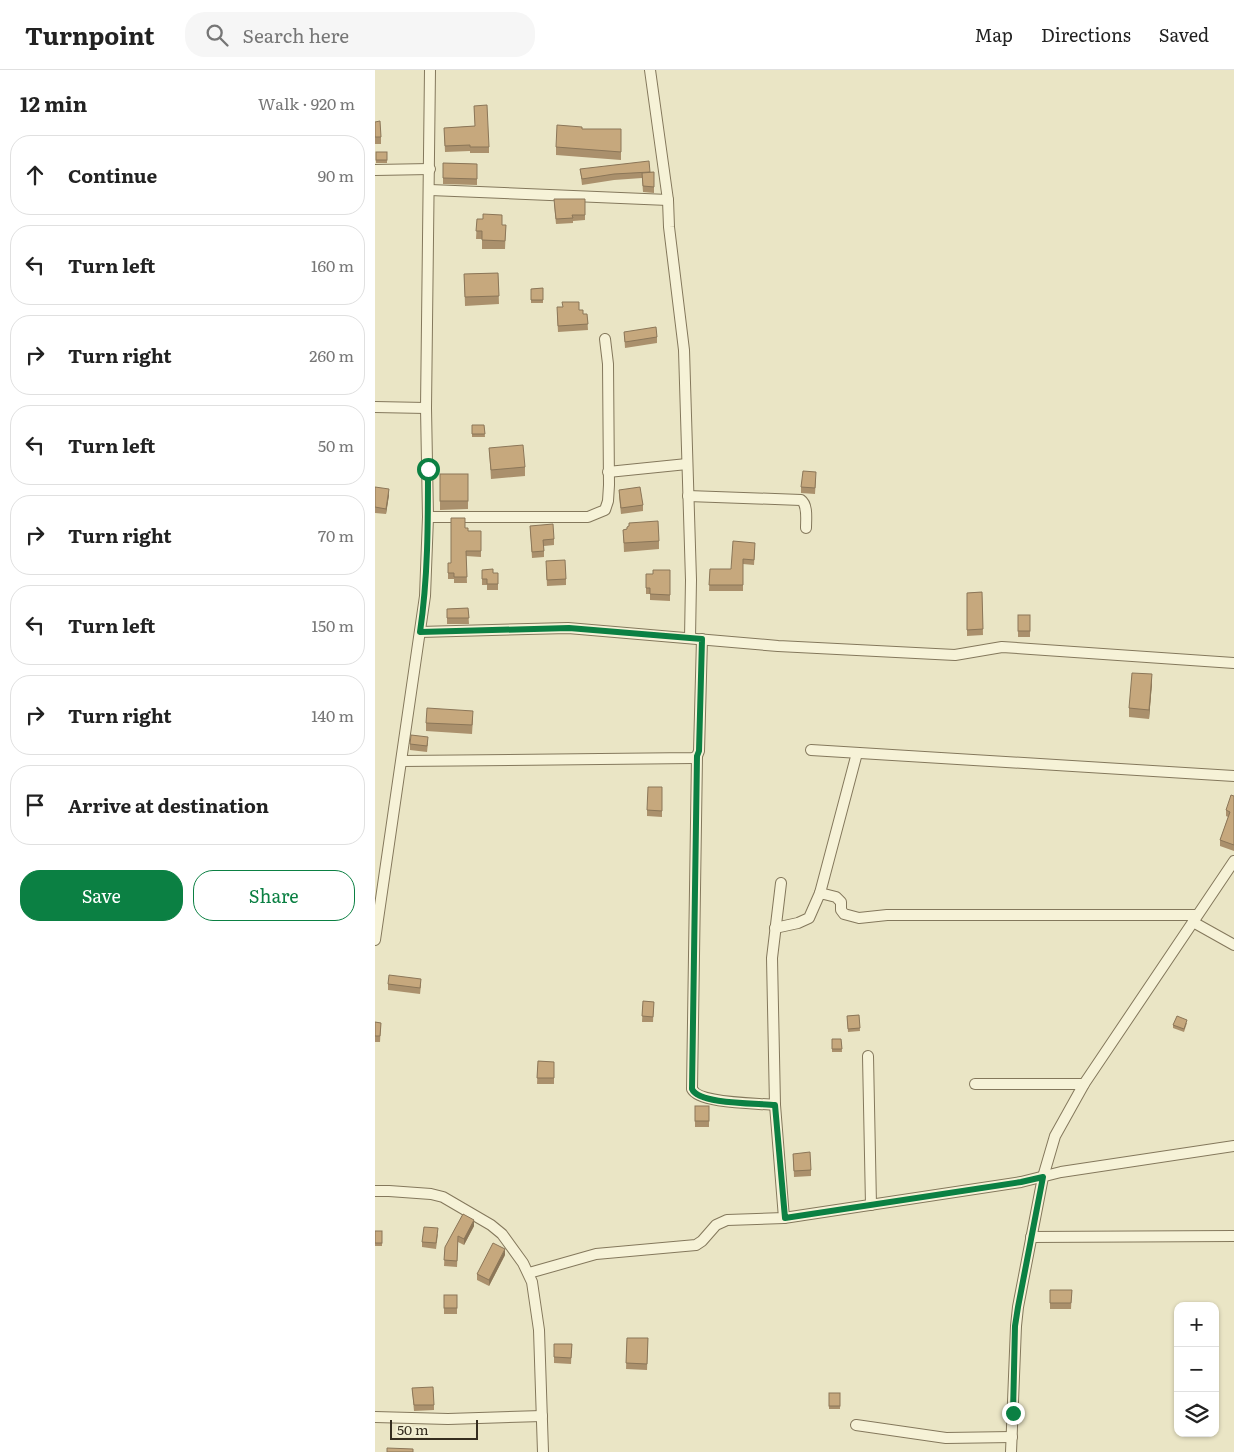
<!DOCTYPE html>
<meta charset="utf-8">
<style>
body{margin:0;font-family:Literata,serif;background:#f6f6f6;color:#222}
.controls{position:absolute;right:15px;bottom:15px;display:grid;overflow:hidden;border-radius:10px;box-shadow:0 1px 4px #0004}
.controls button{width:45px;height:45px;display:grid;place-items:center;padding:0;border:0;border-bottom:1px solid #e0e0e0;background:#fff;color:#222;font:25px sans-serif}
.scale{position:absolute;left:15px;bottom:12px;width:88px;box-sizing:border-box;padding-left:5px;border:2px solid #352d1f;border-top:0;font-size:14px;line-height:18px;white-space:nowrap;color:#352d1f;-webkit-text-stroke:4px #f2efd3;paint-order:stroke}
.stop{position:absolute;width:15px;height:15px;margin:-11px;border:4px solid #0b8043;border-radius:50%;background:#fff}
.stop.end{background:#0b8043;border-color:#fff;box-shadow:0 1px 5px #0008}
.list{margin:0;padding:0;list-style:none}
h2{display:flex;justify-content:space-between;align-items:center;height:65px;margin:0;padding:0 20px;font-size:21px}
h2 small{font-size:16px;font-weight:400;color:#767676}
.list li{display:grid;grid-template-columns:32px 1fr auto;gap:15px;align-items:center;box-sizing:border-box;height:80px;margin:0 10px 10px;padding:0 10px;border:1px solid #e0e0e0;border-radius:20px}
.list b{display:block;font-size:19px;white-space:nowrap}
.list em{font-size:16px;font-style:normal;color:#767676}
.actions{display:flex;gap:10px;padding:15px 20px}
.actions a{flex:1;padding:11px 0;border:1px solid #0b8043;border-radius:20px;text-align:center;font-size:18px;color:#0b8043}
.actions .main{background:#0b8043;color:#fff}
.icon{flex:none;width:28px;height:28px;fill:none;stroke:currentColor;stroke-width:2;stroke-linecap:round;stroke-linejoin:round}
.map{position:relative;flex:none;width:859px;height:1382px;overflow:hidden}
header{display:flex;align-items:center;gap:30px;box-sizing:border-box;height:70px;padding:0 25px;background:#fff;border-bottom:1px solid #e0e0e0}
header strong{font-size:24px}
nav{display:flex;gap:28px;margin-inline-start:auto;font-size:18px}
.search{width:350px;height:45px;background:#f6f6f6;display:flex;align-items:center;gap:12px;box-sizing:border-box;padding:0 18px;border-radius:20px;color:#767676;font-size:19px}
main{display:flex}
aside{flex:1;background:#fff}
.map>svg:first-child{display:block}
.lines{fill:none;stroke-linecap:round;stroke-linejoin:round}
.minor-casing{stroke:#84785c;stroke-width:12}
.minor{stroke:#f6f2d7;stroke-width:10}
.wall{fill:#aa906c}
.shaded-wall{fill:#8b7658}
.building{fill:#c6a87d;stroke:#8b7658}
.route{stroke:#0b8043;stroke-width:6}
</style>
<header>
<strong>Turnpoint</strong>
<div class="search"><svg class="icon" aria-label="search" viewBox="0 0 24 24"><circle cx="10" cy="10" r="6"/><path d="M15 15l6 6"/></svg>Search here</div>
<nav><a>Map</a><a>Directions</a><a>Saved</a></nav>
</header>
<main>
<aside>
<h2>12 min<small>Walk · 920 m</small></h2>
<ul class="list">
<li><svg class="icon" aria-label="ahead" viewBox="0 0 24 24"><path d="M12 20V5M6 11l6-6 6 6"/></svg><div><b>Continue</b></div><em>90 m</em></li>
<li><svg class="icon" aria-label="left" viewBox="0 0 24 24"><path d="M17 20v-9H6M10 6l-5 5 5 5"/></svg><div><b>Turn left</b></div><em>160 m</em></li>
<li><svg class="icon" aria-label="right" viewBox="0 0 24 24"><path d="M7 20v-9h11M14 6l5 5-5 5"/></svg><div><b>Turn right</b></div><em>260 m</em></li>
<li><svg class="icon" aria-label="left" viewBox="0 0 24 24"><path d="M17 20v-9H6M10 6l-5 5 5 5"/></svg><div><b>Turn left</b></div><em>50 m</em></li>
<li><svg class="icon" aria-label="right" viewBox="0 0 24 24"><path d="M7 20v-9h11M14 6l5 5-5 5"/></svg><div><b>Turn right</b></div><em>70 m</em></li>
<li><svg class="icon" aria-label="left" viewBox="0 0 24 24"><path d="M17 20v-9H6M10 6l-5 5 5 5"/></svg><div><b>Turn left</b></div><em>150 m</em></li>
<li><svg class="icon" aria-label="right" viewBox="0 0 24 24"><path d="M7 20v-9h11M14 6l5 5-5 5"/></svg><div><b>Turn right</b></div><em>140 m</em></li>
<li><svg class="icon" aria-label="arrive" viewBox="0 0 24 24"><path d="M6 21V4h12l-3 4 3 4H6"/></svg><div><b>Arrive at destination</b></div></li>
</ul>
<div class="actions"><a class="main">Save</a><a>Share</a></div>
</aside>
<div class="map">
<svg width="859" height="1382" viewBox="0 0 859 1382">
<rect width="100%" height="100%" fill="#eae5c5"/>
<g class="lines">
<g class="minor-casing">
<g id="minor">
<polyline points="275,0 293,130 294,157 309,280 316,510 315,568"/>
<polyline points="0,100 55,99"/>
<polyline points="55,120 293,130"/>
<polyline points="0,337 51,338"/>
<polyline points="233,402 312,394"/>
<path d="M313,426L426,430C433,435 431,449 431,458"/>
<polyline points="53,447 213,447 230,440 233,431 234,415 233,294 230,269"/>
<polyline points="45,562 193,558 403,576 580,585 627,577 859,593"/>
<polyline points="436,680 859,706"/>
<path d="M322,686L317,1019C324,1034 384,1033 400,1035"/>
<polyline points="27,691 318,688 322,686 324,681 327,569"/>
<polyline points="406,813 397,888 400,1035 409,1148"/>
<polyline points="445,823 482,683"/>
<polyline points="818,852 859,875"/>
<polyline points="400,858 423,853 434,848 445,823 461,827 466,832 466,840 469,844 484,848 512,845 821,845"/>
<polyline points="0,870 50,526 53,447 51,338 55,0"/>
<polyline points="493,986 496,1135"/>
<polyline points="600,1014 709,1014"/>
<polyline points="0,1121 14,1121 56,1124 68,1127 116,1155 127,1164 148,1193 157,1212 164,1260 168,1382"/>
<polyline points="656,1167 859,1166"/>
<polyline points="154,1203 221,1184 321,1175 327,1171 341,1155 352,1150 409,1148 646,1112 686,1102 859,1076"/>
<polyline points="0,1347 73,1349 167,1346"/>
<polyline points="481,1355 571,1368 637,1367"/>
<polyline points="636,1382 641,1256 643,1237 668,1107 680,1066 709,1014 859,791"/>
</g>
</g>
<use href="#minor" class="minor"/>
</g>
<g class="wall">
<polygon points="99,36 114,77 114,83 95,83 95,81 70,82 69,58 100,56"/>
<polygon points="0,52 6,67 6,74 0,74"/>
<polygon points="207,59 246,59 246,90 181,85 181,77"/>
<rect x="1" y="82" width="11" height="11"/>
<polygon points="68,93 102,94 102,115 68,114"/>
<polygon points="205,99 279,102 279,123 268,122 267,108 239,110 207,115"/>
<polygon points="210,129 210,150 198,151 198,153 181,154 179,134"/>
<polygon points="102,149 127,155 131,155 130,179 107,179 107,169 101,169"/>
<polygon points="123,203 124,234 90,236 89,204"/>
<polygon points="168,218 168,233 156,233 156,219"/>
<polygon points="187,237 204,240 208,244 212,244 213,260 183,262 182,243"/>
<polygon points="249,262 282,267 282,273 250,278"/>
<polygon points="97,355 109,355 110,367 97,367"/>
<polygon points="114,378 150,397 150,406 116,409"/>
<polygon points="65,404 93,404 93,439 65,440"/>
<polygon points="441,408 440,424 426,423 426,417"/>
<polygon points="0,417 14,425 11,444 0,443"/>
<polygon points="244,420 268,435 268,441 246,444 244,426"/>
<polygon points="155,456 179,469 179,475 169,476 169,487 157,488"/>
<polygon points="90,458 93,461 106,461 106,487 91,486 92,513 79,513 79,509 73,509 73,493 76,493"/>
<polygon points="252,459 284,471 284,479 249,482 248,460"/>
<polygon points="380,478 379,495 368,494 368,521 334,521 335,499 356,499"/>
<polygon points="171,497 191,509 191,515 172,516"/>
<polygon points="107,500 118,503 123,503 123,520 112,520 112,515 107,515"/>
<polygon points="295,500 295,531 275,530 275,524 271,524 271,504 278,504"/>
<polygon points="607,522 608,565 592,566 592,523"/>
<polygon points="93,538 94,554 72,554 72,539"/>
<rect x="643" y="545" width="12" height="22"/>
<polygon points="777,613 774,649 754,647 754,638"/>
<polygon points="98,649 97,664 51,661 51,653"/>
<polygon points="53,673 52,682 35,680 35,674"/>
<polygon points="287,717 287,747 272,746 272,740"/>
<polygon points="859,726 859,781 845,776 845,770 853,747 851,746 851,740"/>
<polygon points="13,914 46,915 45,924 13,920"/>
<polygon points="268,931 279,932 278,952 267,952"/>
<polygon points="484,945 485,961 473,962 472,946"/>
<polygon points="0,952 6,953 5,972 0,972"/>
<polygon points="812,953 809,962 798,958 798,955"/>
<polygon points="457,969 466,969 467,982 457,982"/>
<polygon points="163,991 179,992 179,1014 162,1014"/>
<rect x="320" y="1036" width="14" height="21"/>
<polygon points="418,1084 436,1100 436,1106 419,1107"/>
<polygon points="88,1144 99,1156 89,1175 83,1172 82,1197 69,1196 70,1177"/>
<rect x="0" y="1161" width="7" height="15"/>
<polygon points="63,1164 61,1179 47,1177 47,1172"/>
<polygon points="130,1185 114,1216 102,1210 102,1204"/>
<polygon points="675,1220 697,1220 696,1239 675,1239"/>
<rect x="69" y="1225" width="13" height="19"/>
<polygon points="252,1268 273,1268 272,1300 251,1299"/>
<polygon points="179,1274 197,1274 196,1294 179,1293"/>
<polygon points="37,1318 59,1335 59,1340 39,1341"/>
<rect x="454" y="1323" width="11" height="16"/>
</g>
<g class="shaded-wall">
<polygon points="14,419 14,425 11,444 11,439"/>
<polygon points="777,604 777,613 774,649 774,640"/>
<polygon points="99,1150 99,1156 89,1175 89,1169"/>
<polygon points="130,1179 130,1185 114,1216 114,1210"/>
</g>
<g class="building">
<polygon points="112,35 114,77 95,77 95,75 70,76 69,58 100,56 99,36"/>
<polygon points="5,51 6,67 0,67 0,52"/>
<polygon points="182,55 207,57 207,59 246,59 246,82 181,77"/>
<rect x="1" y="82" width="11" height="8"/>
<polygon points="274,91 275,102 239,104 207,109 205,99"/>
<polygon points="68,93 102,94 102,109 68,108"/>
<polygon points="279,102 279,117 268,116 267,103"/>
<polygon points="179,129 210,129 210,145 197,145 198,148 181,149"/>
<polygon points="108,144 127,145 127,155 131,155 130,171 107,170 107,161 101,161 102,149 108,149"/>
<polygon points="123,203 124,226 90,227 89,204"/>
<polygon points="168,218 168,230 156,230 156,219"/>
<polygon points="187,232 204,232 204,240 208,240 208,244 212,244 213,254 183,256 182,237 188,237"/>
<polygon points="281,257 282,267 250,272 249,262"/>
<polygon points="97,355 109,355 110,364 97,364"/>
<polygon points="148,375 150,397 116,400 114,378"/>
<polygon points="428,401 441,402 440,418 426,417"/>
<rect x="65" y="404" width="28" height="27"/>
<polygon points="0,417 14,419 11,439 0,437"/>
<polygon points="265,417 268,435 246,438 244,420"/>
<polygon points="76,448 90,448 90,458 93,458 93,461 106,461 106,481 91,481 92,507 79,507 79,503 73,503 73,493 76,493"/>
<polygon points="283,451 284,471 249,473 248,460 252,459 252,457 254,456 254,453"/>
<polygon points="178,454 179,469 168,470 169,481 157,482 155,456"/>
<polygon points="358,471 380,473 379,490 368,489 368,515 334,515 335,499 356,499"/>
<polygon points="190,490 191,509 172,510 171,491"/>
<polygon points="118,499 118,503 123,503 123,514 112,514 112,509 107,509 107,500"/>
<polygon points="278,500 295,500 295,525 275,524 275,518 271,518 271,504 278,504"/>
<polygon points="607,522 608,559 592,560 592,523"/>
<polygon points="93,538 94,548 72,548 72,539"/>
<rect x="643" y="545" width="12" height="16"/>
<polygon points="757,603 777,604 774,640 754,638"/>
<polygon points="52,638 98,641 97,655 51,653"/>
<polygon points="36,665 53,667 52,676 35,674"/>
<polygon points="273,717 287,717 287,741 272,740"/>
<polygon points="856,725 859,726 859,775 845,770 855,742 851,740"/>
<polygon points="14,905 46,909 45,918 13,914"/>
<polygon points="268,931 279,932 278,947 267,946"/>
<polygon points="484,945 485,958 473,959 472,946"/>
<polygon points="802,946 812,950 809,959 798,955"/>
<polygon points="0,952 6,953 5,966 0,966"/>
<polygon points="457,969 466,969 467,979 457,979"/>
<polygon points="163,991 179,992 179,1008 162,1008"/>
<rect x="320" y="1036" width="14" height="15"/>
<polygon points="435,1082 436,1100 419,1101 418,1084"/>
<polygon points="88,1144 99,1150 89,1169 83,1166 82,1191 69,1190 70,1177"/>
<polygon points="49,1157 63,1158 61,1173 47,1172"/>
<rect x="0" y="1161" width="7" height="12"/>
<polygon points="118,1173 130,1179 114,1210 102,1204"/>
<polygon points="675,1220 697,1220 696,1233 675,1233"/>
<rect x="69" y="1225" width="13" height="13"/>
<polygon points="252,1268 273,1268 272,1294 251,1293"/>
<polygon points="179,1274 197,1274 196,1288 179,1287"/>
<polygon points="58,1317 59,1335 39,1335 37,1318"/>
<rect x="454" y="1323" width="11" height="13"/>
<polygon points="12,1378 38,1379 38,1382 12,1382"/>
</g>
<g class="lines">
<path class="route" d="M53,399C53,453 53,508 45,562L194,558L327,569L324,681L322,686L317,1019C324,1035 384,1033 400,1035L410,1148L646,1112L668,1107L643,1237L640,1256L638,1343"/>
</g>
</svg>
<div class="controls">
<button>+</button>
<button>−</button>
<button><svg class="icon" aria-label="layers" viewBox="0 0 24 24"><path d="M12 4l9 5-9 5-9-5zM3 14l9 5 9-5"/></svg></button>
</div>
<div class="scale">50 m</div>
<div class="stop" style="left:53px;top:399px"></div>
<div class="stop end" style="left:638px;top:1343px"></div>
</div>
</main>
